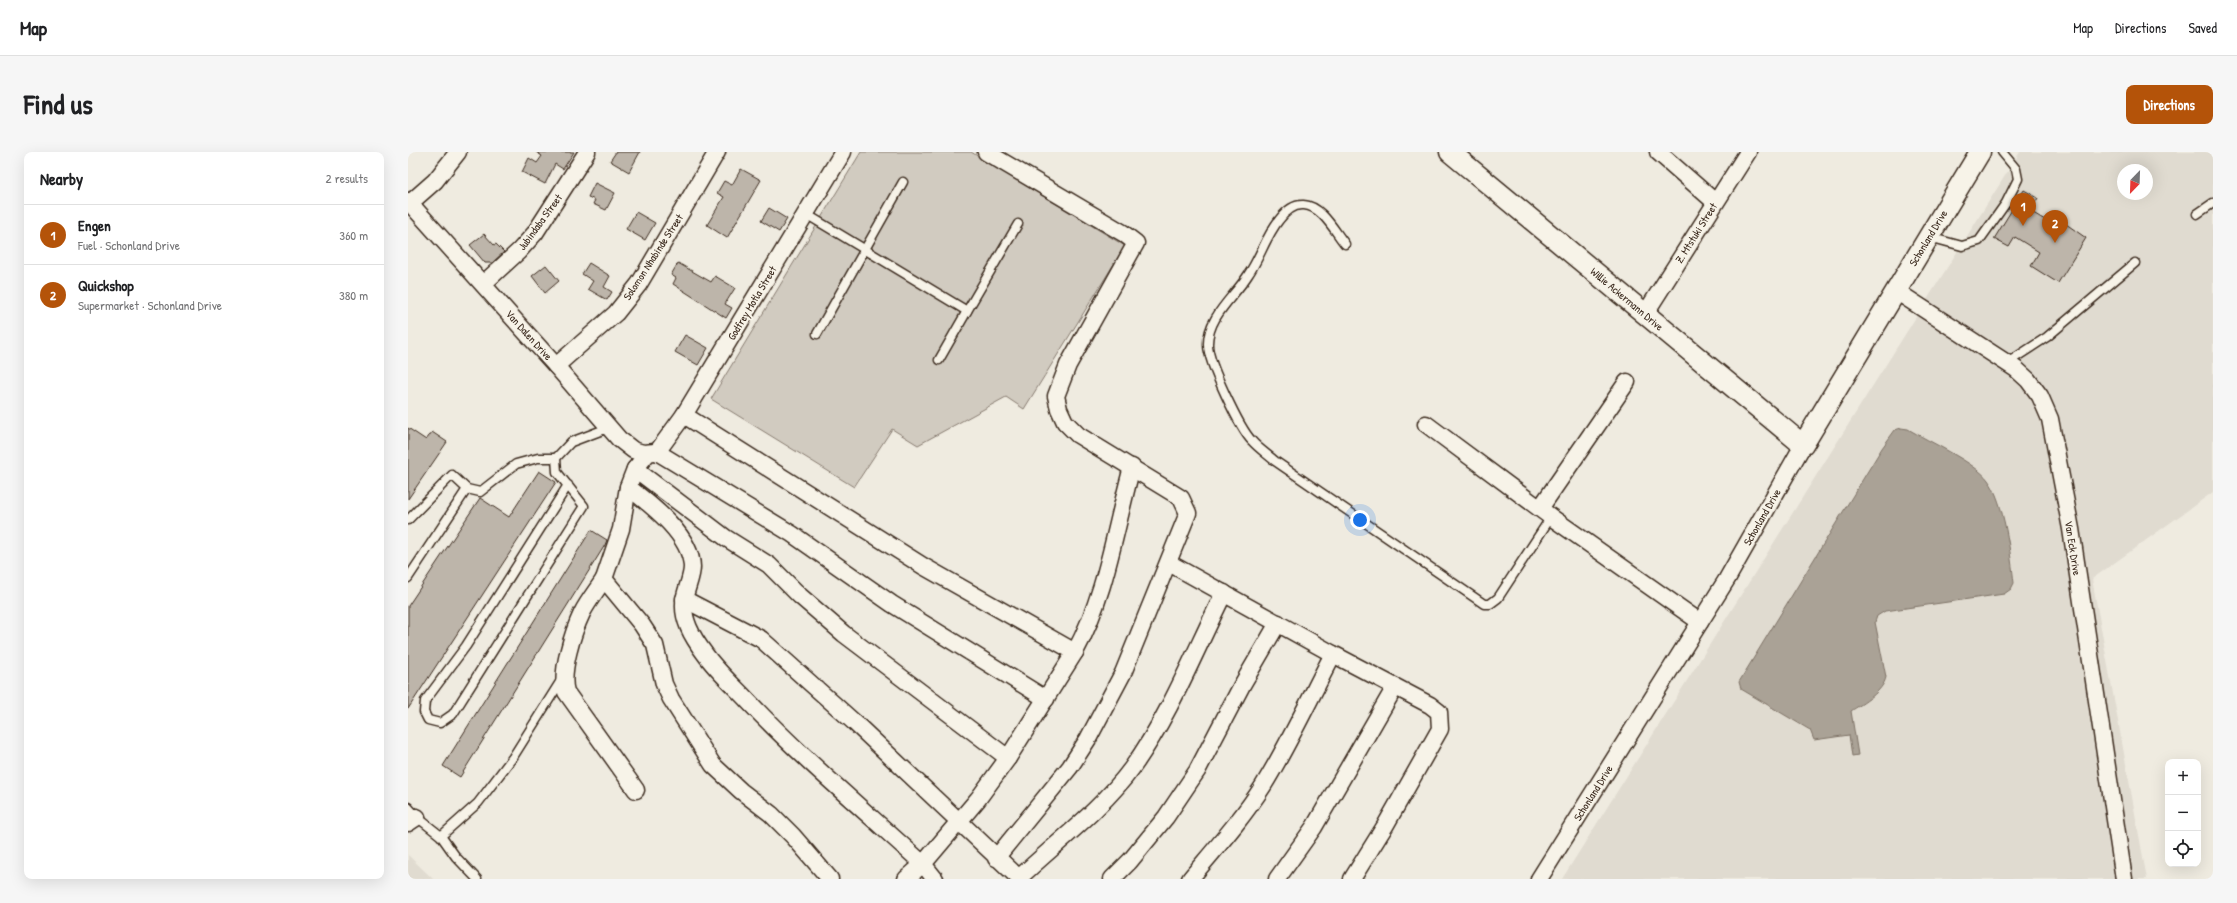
<!DOCTYPE html>
<meta charset="utf-8">
<style>
body{margin:0;font-family:"Patrick Hand",sans-serif;background:#f6f6f6;color:#202124}
.controls{position:absolute;right:12px;bottom:12px;display:grid;overflow:hidden;border-radius:8px;box-shadow:0 4px 16px #0002}
.controls button{width:36px;height:36px;display:grid;place-items:center;padding:0;border:0;border-bottom:1px solid #e0e0e0;background:#fff;color:#202124;font:20px sans-serif}
.compass{position:absolute;left:1709px;top:12px;width:36px;height:36px;border-radius:50%;background:#fff;box-shadow:0 4px 16px #0002;rotate:203deg}
.you{position:absolute;left:952px;top:368px;width:14px;height:14px;margin:-10px;border:3px solid #fff;border-radius:50%;background:#1a73e8;box-shadow:0 0 0 6px #1a73e833}
.badge{display:grid;place-items:center;width:26px;height:26px;border-radius:50%;background:#b45309;color:#fff;font-size:13px;font-weight:700}
.pin{position:absolute;translate:-50% -33px;filter:drop-shadow(0 1px 2px #0008)}
.pin::after{content:'';position:absolute;top:21px;width:14px;height:12px;background:inherit;clip-path:polygon(0 0,100% 0,50% 100%)}
.list{margin:0;padding:0;list-style:none}
h2{display:flex;justify-content:space-between;align-items:center;height:52px;margin:0;padding:0 16px;font-size:17px}
h2 small{font-size:13px;font-weight:400;color:#757577}
.list li{display:grid;grid-template-columns:26px 1fr auto;gap:12px;align-items:center;box-sizing:border-box;height:60px;padding:0 16px;border-top:1px solid #e0e0e0}
.list b{display:block;font-size:15px;white-space:nowrap}
.list p{margin:0;font-size:13px;white-space:nowrap;color:#757577}
.list em{font-size:13px;font-style:normal;color:#757577}
.icon{flex:none;width:22px;height:22px;fill:none;stroke:currentColor;stroke-width:2;stroke-linecap:round;stroke-linejoin:round}
.map{position:relative;flex:none;width:1805px;height:727px;overflow:hidden;border-radius:8px}
header{display:flex;align-items:center;gap:24px;box-sizing:border-box;height:56px;padding:0 20px;background:#fff;border-bottom:1px solid #e0e0e0}
header strong{font-size:19px}
nav{display:flex;gap:22px;margin-inline-start:auto;font-size:14px}
.intro{display:flex;align-items:center;justify-content:space-between;box-sizing:border-box;height:96px;padding:0 24px}
h1{margin:0;font-size:28px}
.button{padding:10px 18px;border-radius:8px;background:#b45309;color:#fff;font-size:14px;font-weight:700}
main{display:flex;gap:24px;padding:0 24px}
aside{flex:1;background:#fff;border-radius:8px;box-shadow:0 4px 16px #0002}
.map>svg:first-child{display:block}
.built{fill:#e0dbd0;fill-rule:evenodd}
.green{fill:#d1cbc0;stroke:#867a6f}
.water{fill:#aaa296;stroke:#7e7266}
.building{fill:#bdb5aa;stroke:#3b2a1e}
.lines{fill:none;stroke-linecap:round;stroke-linejoin:round}
.service-casing{stroke:#3b2a1e;stroke-width:11}
.minor-casing{stroke:#3b2a1e;stroke-width:19}
.tertiary-casing{stroke:#3b2a1e;stroke-width:23}
.service{stroke:#f7f3e8;stroke-width:8}
.minor{stroke:#f7f3e8;stroke-width:16}
.tertiary{stroke:#f7f3e8;stroke-width:20}
.labels{text-anchor:middle;stroke-width:4;stroke-linejoin:round;paint-order:stroke}
.street-label{font-size:11px;fill:#3b2a1e;stroke:#f7f3e8}
</style>
<header>
<strong>Map</strong>
<nav><a>Map</a><a>Directions</a><a>Saved</a></nav>
</header>
<div class="intro"><h1>Find us</h1><a class="button">Directions</a></div>
<main>
<aside>
<h2>Nearby<small>2 results</small></h2>
<ul class="list">
<li><span class="badge">1</span><div><b>Engen</b><p>Fuel · Schonland Drive</p></div><em>360 m</em></li>
<li><span class="badge">2</span><div><b>Quickshop</b><p>Supermarket · Schonland Drive</p></div><em>380 m</em></li>
</ul>
</aside>
<div class="map">
<svg width="1805" height="727" viewBox="0 0 1805 727">
<rect width="100%" height="100%" fill="#efebe0"/>
<filter id="ink" filterUnits="userSpaceOnUse"><feTurbulence type="fractalNoise" baseFrequency=".025" numOctaves="2"/><feDisplacementMap in="SourceGraphic" scale="8" xChannelSelector="R" yChannelSelector="G"/><feConvolveMatrix kernelMatrix="1 2 1 2 8 2 1 2 1" color-interpolation-filters="sRGB"/></filter>
<g filter="url(#ink)">
<g class="built">
<path d="M1612,0H1805V340L1684,427L1739,727H1154ZM1715,18H1739V42H1715Z"/>
<polygon points="0,703 25,727 0,727"/>
</g>
<polygon class="green" points="453,0 563,0 717,94 616,257 598,245 510,293 484,277 446,335 303,247"/>
<path class="water" d="M1493,276L1500,277C1520,289 1568,311 1580,328C1596,349 1603,404 1606,431L1603,437L1596,442L1477,459L1469,464L1467,470L1478,525C1475,540 1455,551 1443,559L1450,603L1444,604L1441,583L1406,588L1402,578L1333,537L1331,530L1474,296L1487,278Z"/>
<g class="building">
<polygon points="128,0 166,0 155,17 147,12 137,32 114,20 121,6 129,11 134,4"/>
<polygon points="208,0 232,0 221,20 202,9"/>
<polygon points="333,17 353,28 319,86 299,73 316,45 309,41 316,29 324,33"/>
<polygon points="187,31 207,41 198,58 185,52 187,48 180,45"/>
<polygon points="1616,38 1630,46 1622,59 1647,74 1651,67 1678,86 1650,131 1623,114 1631,100 1607,85 1601,95 1586,87"/>
<polygon points="361,56 379,67 371,80 353,69"/>
<polygon points="228,60 247,71 237,88 218,77"/>
<polygon points="76,82 86,93 88,92 96,100 84,111 77,111 62,93"/>
<polygon points="181,111 202,124 196,135 204,140 199,148 180,137 185,129 174,122"/>
<polygon points="270,111 303,130 307,124 327,136 317,152 324,156 318,166 265,132 268,126 263,123"/>
<polygon points="138,113 151,129 137,141 124,124"/>
<polygon points="277,183 300,196 290,213 267,200"/>
<polygon points="0,276 18,288 24,280 39,290 0,347"/>
<polygon points="131,319 148,330 0,557 0,454 72,346 101,365"/>
<polygon points="183,378 199,388 197,393 52,625 35,614"/>
</g>
<g class="lines">
<g class="service-casing">
<g id="service">
<polyline points="398,62 559,159 531,208"/>
<polyline points="1789,62 1805,51"/>
<polyline points="1521,85 1554,94 1571,89 1598,51 1610,27 1608,17 1594,0"/>
<path d="M937,92C927,80 914,54 896,53C886,52 877,60 871,68C858,84 852,106 840,123C827,144 799,165 800,193C800,210 832,277 844,289C850,296 859,302 867,309L1076,452H1082L1090,446L1143,365"/>
<polyline points="559,159 610,72"/>
<polyline points="409,182 495,30"/>
<polyline points="1599,211 1639,185 1727,111"/>
<polyline points="160,333 58,494 17,549 16,560 20,568 32,571 45,562 176,354 149,320 148,306 163,290 200,276"/>
<polyline points="0,368 44,323 59,337 72,340 108,312 130,306 148,306"/>
<polyline points="0,426 59,337"/>
<polyline points="0,655 9,665 33,684 48,705 69,727"/>
<polyline points="33,684 70,651 105,605 154,527"/>
</g>
</g>
<g class="minor-casing">
<g id="minor">
<polyline points="578,0 715,81 728,91 660,213 648,244 651,257 657,270 670,283 773,346 780,361 715,521 680,587 662,615 588,706"/>
<polyline points="1250,0 1307,50"/>
<polyline points="0,49 148,214 211,287 225,298 235,301 247,300"/>
<polyline points="2,51 27,29 50,0"/>
<polyline points="75,132 111,99 127,81 179,0"/>
<polyline points="1488,139 1608,217 1620,228 1632,244 1642,267 1663,377 1716,727"/>
<polyline points="1237,162 1340,0"/>
<polyline points="148,214 208,161 231,132 309,0"/>
<polyline points="276,263 515,414 667,500"/>
<polyline points="1018,272 1143,365 1292,470"/>
<polyline points="249,300 384,382 484,452 638,547"/>
<polyline points="249,300 276,263 435,0"/>
<polyline points="240,301 227,317 220,335 213,377 196,427 234,473 247,493 256,532 263,547 305,613 333,639 363,662 385,684 422,727"/>
<polyline points="227,317 318,386 361,413 392,444 436,482 600,606"/>
<path d="M220,335C243,353 283,383 284,415C284,424 279,435 277,444C272,466 285,486 297,502C309,519 326,534 340,549C395,607 456,658 515,712L527,727"/>
<polyline points="1133,355 1219,230"/>
<polyline points="761,411 925,502 1022,553 1031,560 1032,577 977,674 944,727"/>
<path d="M196,427C189,438 180,449 174,461C165,480 152,520 158,540L228,638"/>
<polyline points="276,447 353,487 447,571 612,727"/>
<polyline points="0,671 9,665"/>
<path d="M611,726C648,691 694,657 724,616C762,563 787,499 816,441"/>
<path d="M498,727L515,712L570,647L600,606L667,500C698,443 707,377 724,315"/>
<polyline points="704,727 722,709 758,665 789,619 834,533 870,471"/>
<path d="M782,727C807,697 834,667 855,634C881,592 902,546 925,502"/>
<polyline points="869,727 906,675 987,535"/>
<polyline points="1131,727 1319,427 1395,293"/>
</g>
</g>
<g class="tertiary-casing">
<polyline id="tertiary" points="1042,0 1395,293 1572,0"/>
</g>
<use href="#service" class="service"/>
<use href="#minor" class="minor"/>
<use href="#tertiary" class="tertiary"/>
</g>
</g>
<g class="labels">
<g class="street-label">
<text transform="translate(132 70) rotate(-54)" y="4">Jubindaba Street</text>
<text transform="translate(1288 81) rotate(-58)" y="4">Z. Mtstuki Street</text>
<text transform="translate(1520 86) rotate(-59)" y="4">Schonland Drive</text>
<text transform="translate(245 105) rotate(-57)" y="4">Solomon Nhabinde Street</text>
<text transform="translate(1219 147) rotate(40)" y="4">Willie Ackermann Drive</text>
<text transform="translate(344 151) rotate(-59)" y="4">Godfrey Motla Street</text>
<text transform="translate(121 183) rotate(48)" y="4">Van Dalen Drive</text>
<text transform="translate(1354 365) rotate(-60)" y="4">Schonland Drive</text>
<text transform="translate(1665 396) rotate(81)" y="4">Van Eck Drive</text>
<text transform="translate(1185 641) rotate(-58)" y="4">Schonland Drive</text>
</g>
</g>
</svg>
<div class="controls">
<button>+</button>
<button>−</button>
<button><svg class="icon" aria-label="locate" viewBox="0 0 24 24"><circle cx="12" cy="12" r="6"/><path d="M12 2v4M12 18v4M2 12h4M18 12h4"/></svg></button>
</div>
<svg class="compass" viewBox="-18 -18 36 36"><path d="M0-13l5 13h-10z" fill="#e53935"/><path d="M0 13l5-13h-10z" fill="#757577"/></svg>
<div class="you"></div>
<div class="pin badge" style="left:1615px;top:74px">1</div>
<div class="pin badge" style="left:1647px;top:91px">2</div>
</div>
</main>
